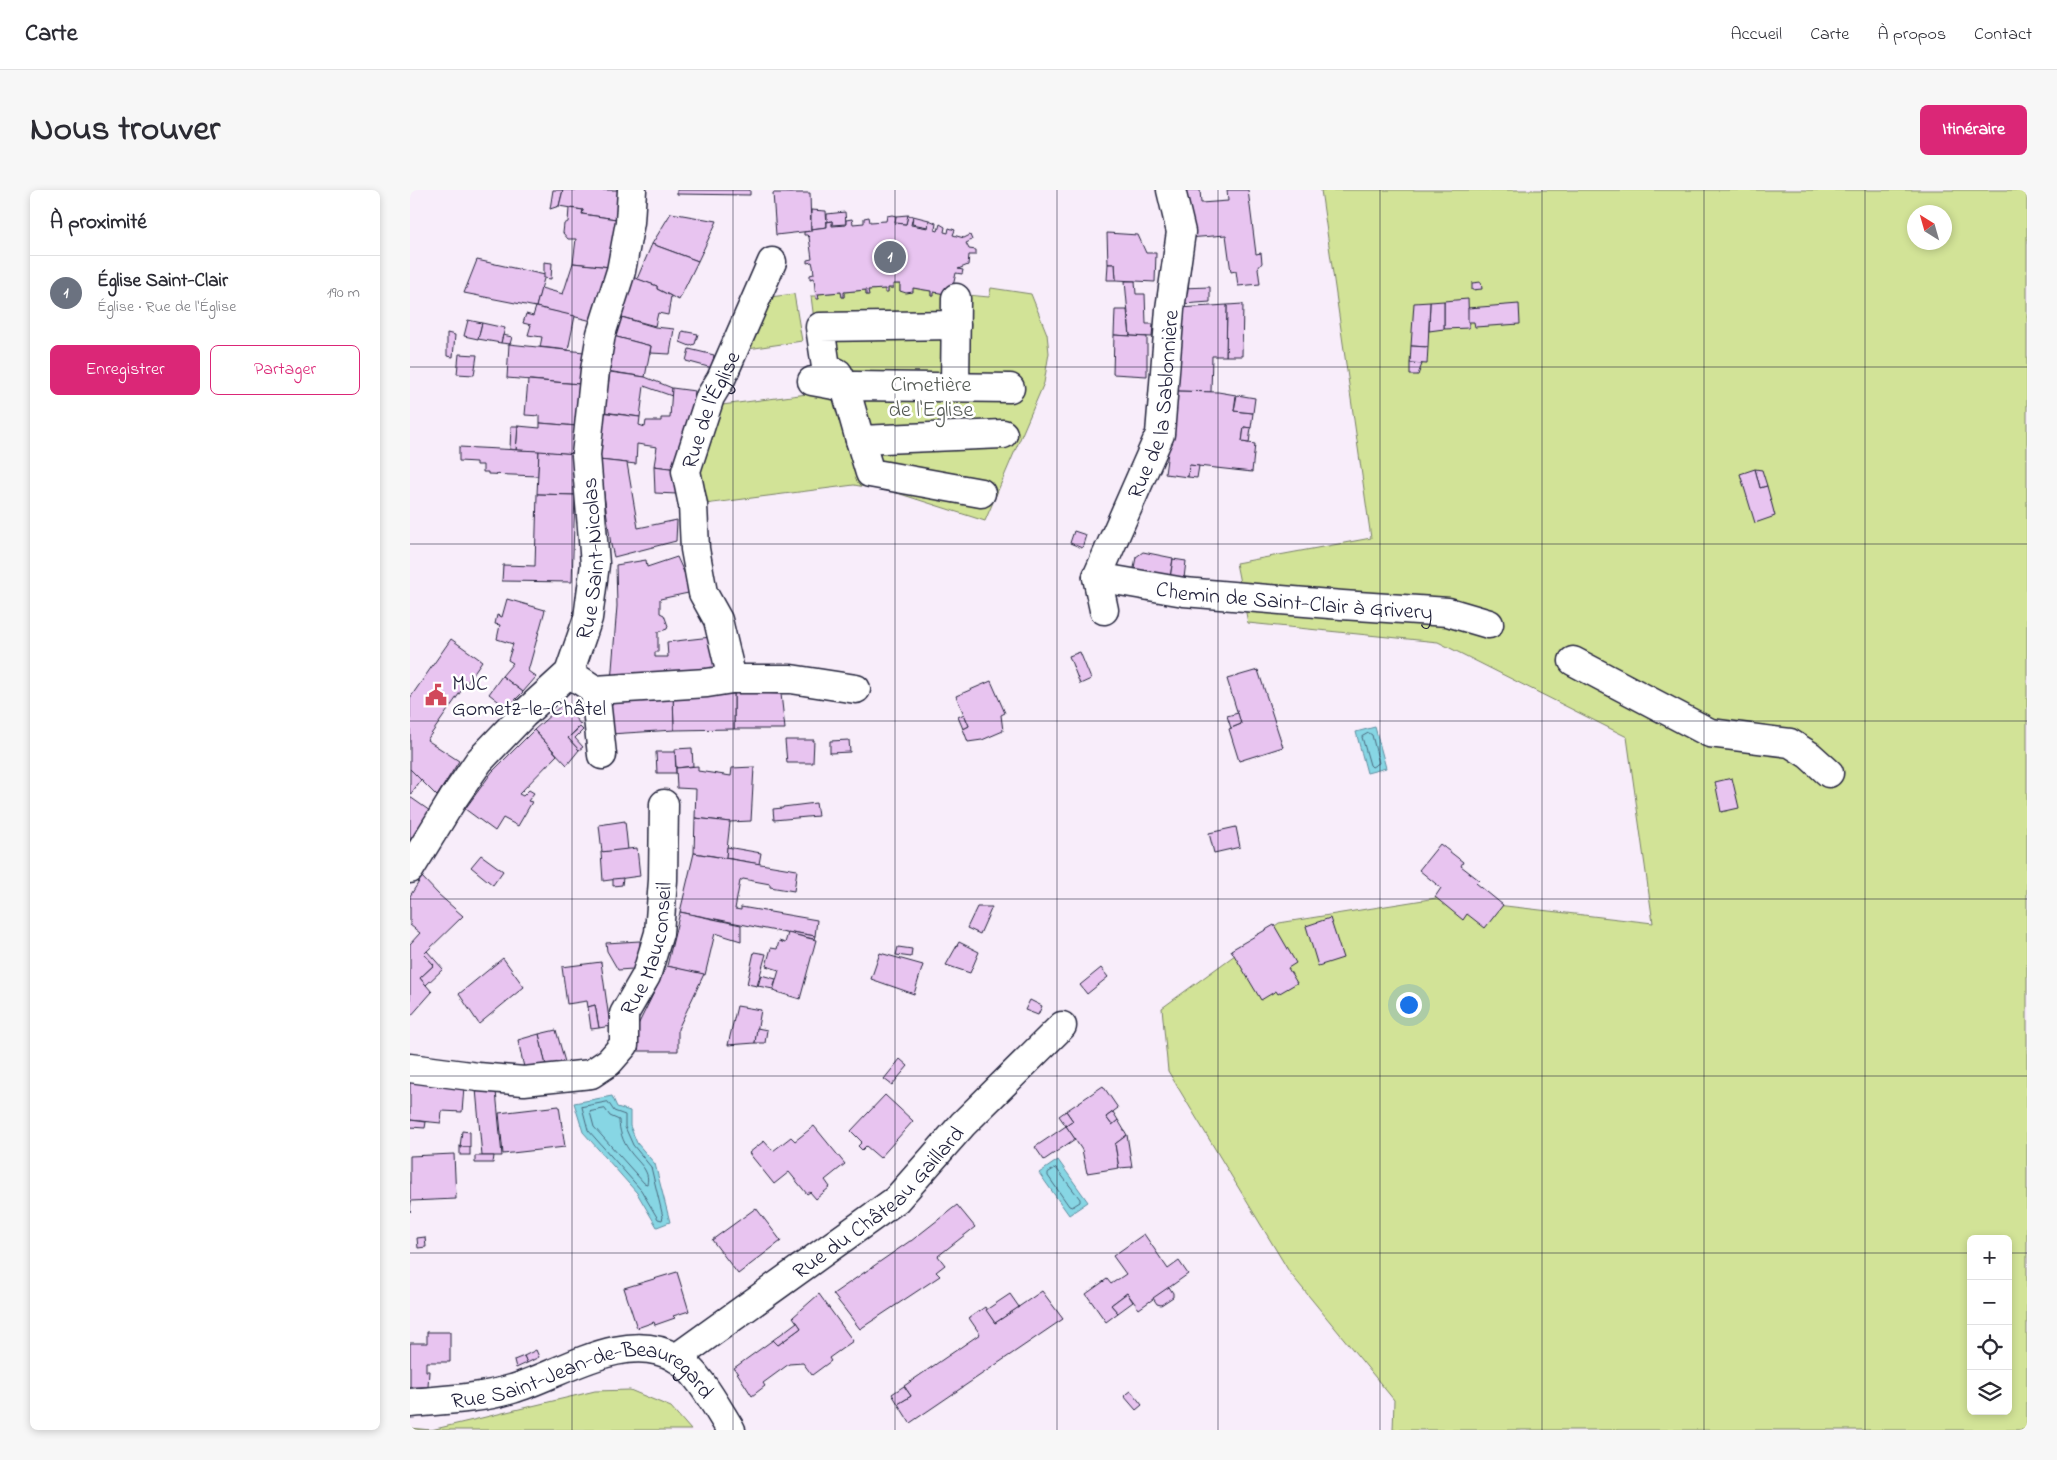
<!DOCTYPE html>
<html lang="fr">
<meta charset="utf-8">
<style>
body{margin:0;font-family:"Indie Flower",sans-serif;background:#f7f7f7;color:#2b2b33}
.controls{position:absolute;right:15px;bottom:15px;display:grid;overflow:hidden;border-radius:8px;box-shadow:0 2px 8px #0003}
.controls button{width:45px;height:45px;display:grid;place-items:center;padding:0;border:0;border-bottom:1px solid #e1e1e2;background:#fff;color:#2b2b33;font:25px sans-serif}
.compass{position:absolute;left:1497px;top:15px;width:45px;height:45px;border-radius:50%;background:#fff;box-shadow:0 2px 8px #0003;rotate:323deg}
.you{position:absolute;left:998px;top:814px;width:18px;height:18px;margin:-12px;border:4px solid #fff;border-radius:50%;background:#1a73e8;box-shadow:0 0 0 8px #1a73e833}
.badge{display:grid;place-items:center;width:32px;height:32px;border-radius:50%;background:#db2777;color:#fff;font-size:16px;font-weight:700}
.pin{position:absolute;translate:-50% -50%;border:2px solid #fff;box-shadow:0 1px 5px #0006}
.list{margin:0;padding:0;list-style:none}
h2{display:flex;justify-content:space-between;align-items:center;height:65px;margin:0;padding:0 20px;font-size:21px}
h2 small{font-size:16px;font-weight:400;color:#7c7c81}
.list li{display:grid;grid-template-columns:32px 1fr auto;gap:15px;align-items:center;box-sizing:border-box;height:75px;padding:0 20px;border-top:1px solid #e1e1e2}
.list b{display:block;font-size:19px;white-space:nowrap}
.list p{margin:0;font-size:16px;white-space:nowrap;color:#7c7c81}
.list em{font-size:16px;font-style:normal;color:#7c7c81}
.actions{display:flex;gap:10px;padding:15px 20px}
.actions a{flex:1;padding:11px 0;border:1px solid #db2777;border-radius:8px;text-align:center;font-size:18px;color:#db2777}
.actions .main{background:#db2777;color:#fff}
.icon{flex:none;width:28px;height:28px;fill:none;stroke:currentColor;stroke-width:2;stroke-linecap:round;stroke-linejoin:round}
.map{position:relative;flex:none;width:1617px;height:1240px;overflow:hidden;border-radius:8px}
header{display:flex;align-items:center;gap:30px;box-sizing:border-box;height:70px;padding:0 25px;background:#fff;border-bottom:1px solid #e1e1e2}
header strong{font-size:24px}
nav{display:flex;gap:28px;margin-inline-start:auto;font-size:18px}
.intro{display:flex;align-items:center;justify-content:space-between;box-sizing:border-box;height:120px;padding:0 30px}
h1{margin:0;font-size:35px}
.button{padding:12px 22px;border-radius:8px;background:#db2777;color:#fff;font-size:18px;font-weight:700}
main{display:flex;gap:30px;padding:0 30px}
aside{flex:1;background:#fff;border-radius:8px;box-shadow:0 2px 8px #0003}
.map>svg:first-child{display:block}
.green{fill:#d2e397;stroke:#7a8269;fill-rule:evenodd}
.water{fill:#87d6e4;stroke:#5f8ea0}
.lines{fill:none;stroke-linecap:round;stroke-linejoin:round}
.shore{stroke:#4a6a7f;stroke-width:1}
.building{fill:#e8c4f0;stroke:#22223b}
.minor-casing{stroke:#22223b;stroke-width:31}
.minor{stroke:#fff;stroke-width:28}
.grid{fill:none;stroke:#22223b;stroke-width:1;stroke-opacity:0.55}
.labels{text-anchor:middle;stroke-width:5;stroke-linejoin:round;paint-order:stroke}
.park-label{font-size:22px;fill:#575c57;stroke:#fff}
.street-label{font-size:22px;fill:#22223b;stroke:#fff}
.poi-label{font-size:22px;fill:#22223b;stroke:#fff;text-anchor:start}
</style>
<header>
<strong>Carte</strong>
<nav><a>Accueil</a><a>Carte</a><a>À propos</a><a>Contact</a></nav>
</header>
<div class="intro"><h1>Nous trouver</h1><a class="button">Itinéraire</a></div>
<main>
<aside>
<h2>À proximité<small></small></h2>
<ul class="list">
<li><span class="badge" style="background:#6b7280">1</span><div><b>Église Saint-Clair</b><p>Église · Rue de l'Église</p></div><em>190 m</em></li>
</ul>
<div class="actions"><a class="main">Enregistrer</a><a>Partager</a></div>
</aside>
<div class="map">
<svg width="1617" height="1240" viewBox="0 0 1617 1240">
<rect width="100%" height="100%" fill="#f8edfa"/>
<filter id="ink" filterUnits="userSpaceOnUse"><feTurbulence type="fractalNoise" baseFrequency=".02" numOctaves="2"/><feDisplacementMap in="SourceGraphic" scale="10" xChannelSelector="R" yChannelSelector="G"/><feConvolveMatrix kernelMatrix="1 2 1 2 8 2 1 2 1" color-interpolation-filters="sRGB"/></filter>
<g filter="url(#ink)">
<g class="green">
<path d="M911,0H1617V1240H983L984,1210L880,1083L758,881L752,818L869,733L1026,708L1243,733L1217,547L1028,452L838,433L826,373L961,348ZM1504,22H1534V52H1504ZM1561,1049H1598V1221H1561Z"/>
<polygon points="483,94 490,94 490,101 502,102 503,98 521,101 521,106 523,106 524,102 579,107 581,98 621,104 637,144 639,163 634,193 575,331 484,302 444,295 287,315 291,261 312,215 413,202 401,106 406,106 409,109 408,104 431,102 432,107 434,107 434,102 456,100 456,105 458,105 458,100 475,99 478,103 478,98 483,98"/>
<polygon points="384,104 392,151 338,159 352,108"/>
<polygon points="220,1200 261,1217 281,1240 0,1240 0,1238 21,1240 185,1201"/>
</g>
<g class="water">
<polygon points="965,537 976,578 957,583 946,542"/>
<polygon points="202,906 207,917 220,921 220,936 227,953 245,974 260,1032 247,1037 227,1003 173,942 164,913"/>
<polygon points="648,970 678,1012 659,1025 629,983"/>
</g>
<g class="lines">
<g class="shore">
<polygon points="959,543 962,545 969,573 962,577 960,575 952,547"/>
<polygon points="198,912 204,921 215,925 215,937 223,955 241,977 253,1027 252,1030 248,1029 231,1000 178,940 172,917"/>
<path d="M195,919L200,926L209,930C209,940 213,952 219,960C226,971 241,980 237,994L234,993L184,937L180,922Z"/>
<polygon points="646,978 670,1009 670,1012 662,1017 659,1016 638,986 638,983"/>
</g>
</g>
<g class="building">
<polygon points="143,0 153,0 149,16 140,19"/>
<polygon points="153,0 208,0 206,29 172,24 173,20 149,16"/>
<polygon points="267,0 340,0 340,5 267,4"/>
<polygon points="771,0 790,0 791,13 818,11 817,0 838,0 846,64 851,63 852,73 848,78 850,94 828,96 826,81 821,82 816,45 778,48"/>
<polygon points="363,3 400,3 401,41 366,45"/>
<polygon points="159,18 173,20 172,24 206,29 200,77 163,73 166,49 158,49 153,43 154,34 158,32"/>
<polygon points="401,20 416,21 417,37 401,39"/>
<polygon points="435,22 436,34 422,35 422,31 417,32 417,24"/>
<polygon points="261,23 307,31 288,71 242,54"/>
<polygon points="482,25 486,26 485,33 496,34 498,25 503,26 501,35 518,38 519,30 526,33 525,40 528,41 530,34 535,37 534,42 538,43 539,38 545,40 543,45 554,48 560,45 562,50 556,53 559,59 566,60 566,65 559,65 558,75 548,79 553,80 552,84 546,83 541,105 524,102 524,106 521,106 521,101 503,98 503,102 496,103 490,101 490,94 483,94 483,98 478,98 478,103 475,103 475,99 458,100 459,105 456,105 456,100 434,102 434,107 432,107 431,102 408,104 409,109 406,109 404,88 400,89 400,85 404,84 403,76 402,72 397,73 397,70 402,69 399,47 397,45 394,45 394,42 401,41 401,39 417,37 417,32 422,31 422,36 436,35 436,30 442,29 443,34 454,33 454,28 459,27 460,32 476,31 477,26"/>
<polygon points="498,25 496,34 485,33 486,26"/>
<polygon points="503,26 519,30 518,37 502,34"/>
<polygon points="697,43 728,45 736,63 746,63 745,92 706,90 705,74 698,74"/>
<polygon points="242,54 288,71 269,110 247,99 247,96 227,89"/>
<polygon points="67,70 135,85 126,117 54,103"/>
<polygon points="134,72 142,73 141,89 134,88"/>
<polygon points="163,73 200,77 182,131 126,117 131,98 153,104"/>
<polygon points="698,74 705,74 706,90 697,90"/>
<polygon points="217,85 247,96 247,99 261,106 258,125 248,123 245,136 208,126"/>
<polygon points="715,91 725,91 726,104 735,104 736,134 743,134 742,147 720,146"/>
<polygon points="1071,92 1072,99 1062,100 1062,93"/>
<polygon points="800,97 800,112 773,114 771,98"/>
<polygon points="1058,109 1059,138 1034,139 1034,111"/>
<polygon points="1034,111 1034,139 1019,141 1020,112"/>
<polygon points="1020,112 1018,157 1001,156 1004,113"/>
<polygon points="833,114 832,166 816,166 817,115"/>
<polygon points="1109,114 1110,134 1065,137 1064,132 1058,132 1058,118"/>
<polygon points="817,115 816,166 802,166 801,202 766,201 769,118"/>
<polygon points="126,117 165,126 158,160 130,157 132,147 118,145 121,135 113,133 116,124 123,126"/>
<polygon points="705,120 717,120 720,146 704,145"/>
<polygon points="208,126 245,137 264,139 260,164 240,163 241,156 203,146"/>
<polygon points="58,130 72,133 68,149 54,146"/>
<polygon points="72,133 95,138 91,153 68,149"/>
<polygon points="272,141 288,144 285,154 280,156 270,152"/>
<polygon points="37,143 45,145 43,167 37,166"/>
<polygon points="93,145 102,147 100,154 91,153"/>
<polygon points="704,145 737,147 737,186 703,184"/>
<polygon points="203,146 241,156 235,187 197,181"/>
<polygon points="99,154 174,162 170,194 97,188"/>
<polygon points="1001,156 1018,157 1017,174 1000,173"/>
<polygon points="279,159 304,165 302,178 276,171"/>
<polygon points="49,164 67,165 64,185 47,184"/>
<polygon points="1000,173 1012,174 1008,185 1000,185"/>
<polygon points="200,182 235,187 262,198 262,206 234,196 230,227 194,222"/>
<polygon points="118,190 170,194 167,236 130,233 130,226 115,225"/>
<polygon points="262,198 285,201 283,216 267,279 244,276 247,257 227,254 226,274 189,270 190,222 230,227 229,235 235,237 236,231 251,231 251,228 260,228"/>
<polygon points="766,201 808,202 826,205 824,221 843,223 841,238 834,237 832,252 845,254 842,282 779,275 778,287 755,284"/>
<polygon points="827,205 845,208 843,223 824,221"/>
<polygon points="130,233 167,236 166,264 106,260 108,236 130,238"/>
<polygon points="101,236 108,236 106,260 100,259"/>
<polygon points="834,237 841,238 839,253 832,252"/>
<polygon points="49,257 129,261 128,286 78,284 78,282 73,282 73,275 66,275 66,272 49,271"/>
<polygon points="129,261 166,264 165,305 127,304"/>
<polygon points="189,270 217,273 228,338 267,330 266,351 204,367 201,355"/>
<polygon points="779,275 789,276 787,288 778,287"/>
<polygon points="244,276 267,279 267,304 245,303"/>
<polygon points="1345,279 1352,280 1357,296 1350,298"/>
<polygon points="1345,279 1350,298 1357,296 1365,326 1345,333 1330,284"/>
<polygon points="127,304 165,305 162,392 92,391 93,375 125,376"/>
<polygon points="664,341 676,345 672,358 660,353"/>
<polygon points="733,362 763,368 759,395 722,389 726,367"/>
<polygon points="267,367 283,402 250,409 250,423 254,425 258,436 257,439 248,442 248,462 245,462 245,467 258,467 257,452 301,447 311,472 302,484 201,492 207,416 206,375 236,370 237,377"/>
<polygon points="763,369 776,371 773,397 759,395"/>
<polygon points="97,409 135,420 118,481 126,487 113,502 92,486 103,473 98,470 103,454 87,449 90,435 85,434 87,425 92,427"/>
<polygon points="41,449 72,471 17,550 49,571 27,606 0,579 0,508"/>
<polygon points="670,462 681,489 670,494 659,466"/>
<polygon points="848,480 873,557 829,571 819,539 831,534 817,489"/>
<polygon points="92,486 113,502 97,518 79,504"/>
<polygon points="581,491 595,523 591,525 593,541 572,550 558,552 553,539 559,536 546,506"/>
<polygon points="324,502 371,504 375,539 324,539"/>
<polygon points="324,502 324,539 264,540 263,503"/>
<polygon points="263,503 264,540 200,544 199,507"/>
<polygon points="153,514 171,535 158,548 169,560 157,575 124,540"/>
<polygon points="828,523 831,534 821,538 817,526"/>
<polygon points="554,524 559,536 553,539 548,527"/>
<polygon points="170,537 173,540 165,548 173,557 169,560 158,548"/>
<polygon points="124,540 147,565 109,604 113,606 119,600 124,603 118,611 122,612 108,636 93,628 85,641 55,619 82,582"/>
<polygon points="375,550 404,550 403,573 377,573"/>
<polygon points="439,550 440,562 420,563 420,551"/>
<polygon points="282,558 283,576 266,578 265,559"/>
<polygon points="246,562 265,562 266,583 247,583"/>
<polygon points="288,576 288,581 321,586 322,578 344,577 341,631 320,632 285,628 286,599 267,598 266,578"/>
<polygon points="0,579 11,590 0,605"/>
<polygon points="1322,588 1329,618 1311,622 1305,592"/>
<polygon points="0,607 20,621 0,657"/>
<polygon points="406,613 408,626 364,630 363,619 373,618 373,617"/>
<polygon points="285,628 320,632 316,668 284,663"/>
<polygon points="215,631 218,660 192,662 189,635"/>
<polygon points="826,637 830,657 804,663 799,643"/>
<polygon points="1030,654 1053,672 1051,676 1069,690 1066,693 1093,715 1075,738 1057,724 1053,730 1025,707 1031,698 1009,680"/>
<polygon points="317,657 351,663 349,674 316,668"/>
<polygon points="227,658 230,686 193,691 191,662"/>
<polygon points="284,663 387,680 384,701 360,697 360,694 333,689 330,691 325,719 331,720 331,717 407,730 405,746 382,742 381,744 270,722"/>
<polygon points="71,665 93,681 83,695 61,677"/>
<polygon points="12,687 28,704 53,726 14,764 24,775 10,788 22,802 0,827 0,754 10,743 0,735 0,706"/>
<polygon points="213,688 212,695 203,696 203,689"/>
<polygon points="567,717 582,717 570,744 557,738"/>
<polygon points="270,722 331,735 331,751 305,743 295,785 257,776"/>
<polygon points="920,728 933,768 908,776 896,736"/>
<polygon points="864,735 886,773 878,778 887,793 868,804 866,801 851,810 821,760"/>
<polygon points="382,742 405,746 404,749 381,744"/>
<polygon points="378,743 406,750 390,809 363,801 369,780 356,776 361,758 367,759 369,751 375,753"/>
<polygon points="230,751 230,758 223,779 208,780 197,761 196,753"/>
<polygon points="549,752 569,762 560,783 536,775"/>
<polygon points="488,757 502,759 501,767 486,765"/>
<polygon points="17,761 33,779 16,795 10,788 24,775 14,764"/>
<polygon points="344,762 356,764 347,796 337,794"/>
<polygon points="470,763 513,775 504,804 461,789"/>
<polygon points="93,768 114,797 69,834 49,804"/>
<polygon points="191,772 200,836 189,838 185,815 178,817 177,811 157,814 152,777"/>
<polygon points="257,776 294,784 268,839 268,861 228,861 227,837"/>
<polygon points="691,778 698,787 677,804 670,795"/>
<polygon points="351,785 366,789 363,799 348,796"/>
<polygon points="620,810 632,816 628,825 615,820"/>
<polygon points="185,815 189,838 181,839 178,817"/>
<polygon points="327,816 351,820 345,853 318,855"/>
<polygon points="347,838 357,840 355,853 345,853"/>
<polygon points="146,840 155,872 136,876 129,844"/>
<polygon points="129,844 136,876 115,882 108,850"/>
<polygon points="490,869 498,876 482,895 474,889"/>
<polygon points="0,892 54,897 52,922 32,921 31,933 0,930"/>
<polygon points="693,896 708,918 696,927 702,935 708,930 717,945 705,954 709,978 677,983 672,960 656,936 663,931 656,921"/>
<polygon points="66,899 86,901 92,966 72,966"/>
<polygon points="475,905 503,931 470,968 456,956 452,960 448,956 452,952 441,941"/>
<polygon points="149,916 155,957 93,964 89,923"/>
<polygon points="656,921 663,931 656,936 649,926"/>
<polygon points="703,922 708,930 702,935 696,927"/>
<polygon points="0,930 16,932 15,938 0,937"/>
<polygon points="404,936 435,974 415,990 420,997 406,1009 400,1002 397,1004 379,982 364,994 339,963 354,951 363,961 381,947 385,951"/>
<polygon points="656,936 665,949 634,970 625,957"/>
<polygon points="52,941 60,942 60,957 50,957"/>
<polygon points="717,945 722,977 709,978 705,954"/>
<rect x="50" y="957" width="10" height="8"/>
<polygon points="44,964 46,1009 1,1011 0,1022 0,966"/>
<polygon points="65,966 84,966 83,973 65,973"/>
<polygon points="547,1015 565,1037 528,1066 535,1075 526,1082 530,1086 450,1139 423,1104 500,1051 501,1051"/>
<polygon points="346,1018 371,1051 328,1084 302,1050"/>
<polygon points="734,1044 758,1079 769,1071 778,1084 729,1119 717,1103 701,1115 708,1123 696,1132 676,1104 697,1089 701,1094 716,1084 703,1066"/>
<polygon points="15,1047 16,1057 8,1058 7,1048"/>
<polygon points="267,1082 279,1121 263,1126 265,1128 245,1135 244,1132 227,1138 214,1098"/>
<polygon points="759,1097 763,1103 763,1107 751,1115 747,1114 743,1108"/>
<polygon points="632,1101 653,1129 500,1233 488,1214 501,1206 494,1196 570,1144 559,1128 575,1117 585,1133"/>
<polygon points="717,1103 723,1112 708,1123 701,1115"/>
<polygon points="409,1104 443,1151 419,1168 421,1171 402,1185 393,1173 379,1174 353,1193 355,1196 342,1206 324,1178 363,1150 368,1155 391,1138 383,1127"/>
<polygon points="600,1104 609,1117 585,1133 576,1120"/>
<polygon points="387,1132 391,1138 368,1155 363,1150"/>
<polygon points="17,1142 40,1142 40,1172 16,1172 16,1181 19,1181 18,1197 0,1197 0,1153 17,1153"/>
<polygon points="126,1160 129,1167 117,1173 114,1166"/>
<polygon points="114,1166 117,1173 106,1178 104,1170"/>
<polygon points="494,1196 501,1206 488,1214 482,1204"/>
<polygon points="721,1201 732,1215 726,1220 714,1206"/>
</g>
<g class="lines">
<g class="minor-casing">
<g id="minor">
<polyline points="546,135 410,137 416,177 428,183 435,197 450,250 593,244"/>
<polyline points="402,191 435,197 445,196 600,198"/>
<polyline points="545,197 546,108"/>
<polyline points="450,250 460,283 571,303"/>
<path id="s1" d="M687,387L774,402L932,415L1038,422L1079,434"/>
<path id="s2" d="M694,420L687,387L750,244L760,119L771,42L761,0"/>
<polyline points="1163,471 1300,543 1380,553 1399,565 1419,583"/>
<polyline points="159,483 185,500 297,493 322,489 381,489 446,499"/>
<path id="s3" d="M322,489L308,430L293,403L285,359L283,315L276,281L300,207L311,189L362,72"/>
<polyline points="185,500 192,565"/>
<path id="s4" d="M0,679L43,609L69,571L113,525L159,483L178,428L185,374L176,265L185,180L191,144L211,81L220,32L222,0"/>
<path id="s5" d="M0,878L68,887L114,891L181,884L199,872L214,855V824L236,786L249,743L253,690L254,614"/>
<path id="s6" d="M266,1168L486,1010L553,934L652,836"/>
<path id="s7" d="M0,1213C34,1210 69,1209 102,1199C150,1185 216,1138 266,1168C288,1181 307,1218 321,1240"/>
</g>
</g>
<use href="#minor" class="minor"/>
</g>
</g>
<path class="grid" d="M162,0V1240M323,0V1240M485,0V1240M647,0V1240M808,0V1240M970,0V1240M1132,0V1240M1294,0V1240M1455,0V1240M0,177H1617M0,354H1617M0,531H1617M0,709H1617M0,886H1617M0,1063H1561M1598,1063H1617"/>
<defs>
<g id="civic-bare" transform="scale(1.725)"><path d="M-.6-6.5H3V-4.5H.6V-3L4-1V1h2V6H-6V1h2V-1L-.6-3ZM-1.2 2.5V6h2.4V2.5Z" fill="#d1495b" stroke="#fff" stroke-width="2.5" paint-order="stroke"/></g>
</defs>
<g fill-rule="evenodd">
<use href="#civic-bare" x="26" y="505"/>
</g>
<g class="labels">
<g class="park-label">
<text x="521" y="201">Cimetière<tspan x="521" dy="25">de l'Eglise</tspan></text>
</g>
<g class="street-label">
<text dy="8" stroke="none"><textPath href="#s2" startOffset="218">Rue de la Sablonnière</textPath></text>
<text dy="8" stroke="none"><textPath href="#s3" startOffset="281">Rue de l'Église</textPath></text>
<text dy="8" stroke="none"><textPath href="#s4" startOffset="372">Rue Saint-Nicolas</textPath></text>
<text dy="8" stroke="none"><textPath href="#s1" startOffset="199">Chemin de Saint-Clair à Grivery</textPath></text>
<text dy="8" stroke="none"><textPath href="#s5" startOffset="328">Rue Mauconseil</textPath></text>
<text dy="8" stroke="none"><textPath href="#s6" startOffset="256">Rue du Château Gaillard</textPath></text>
<text dy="8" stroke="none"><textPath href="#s7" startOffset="184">Rue Saint-Jean-de-Beauregard</textPath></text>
</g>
<g class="poi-label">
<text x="42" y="500">MJC<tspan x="42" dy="25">Gometz-le-Châtel</tspan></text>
</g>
</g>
</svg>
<div class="controls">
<button>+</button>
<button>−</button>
<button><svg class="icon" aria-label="locate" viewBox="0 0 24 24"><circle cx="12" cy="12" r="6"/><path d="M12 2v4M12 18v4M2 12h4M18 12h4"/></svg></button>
<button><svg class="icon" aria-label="layers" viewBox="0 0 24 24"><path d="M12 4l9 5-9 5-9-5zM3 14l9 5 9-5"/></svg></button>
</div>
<svg class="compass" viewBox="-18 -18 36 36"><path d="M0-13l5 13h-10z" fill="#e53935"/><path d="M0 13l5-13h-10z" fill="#7c7c81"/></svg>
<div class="you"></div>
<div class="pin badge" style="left:480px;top:67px;background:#6b7280">1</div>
</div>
</main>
